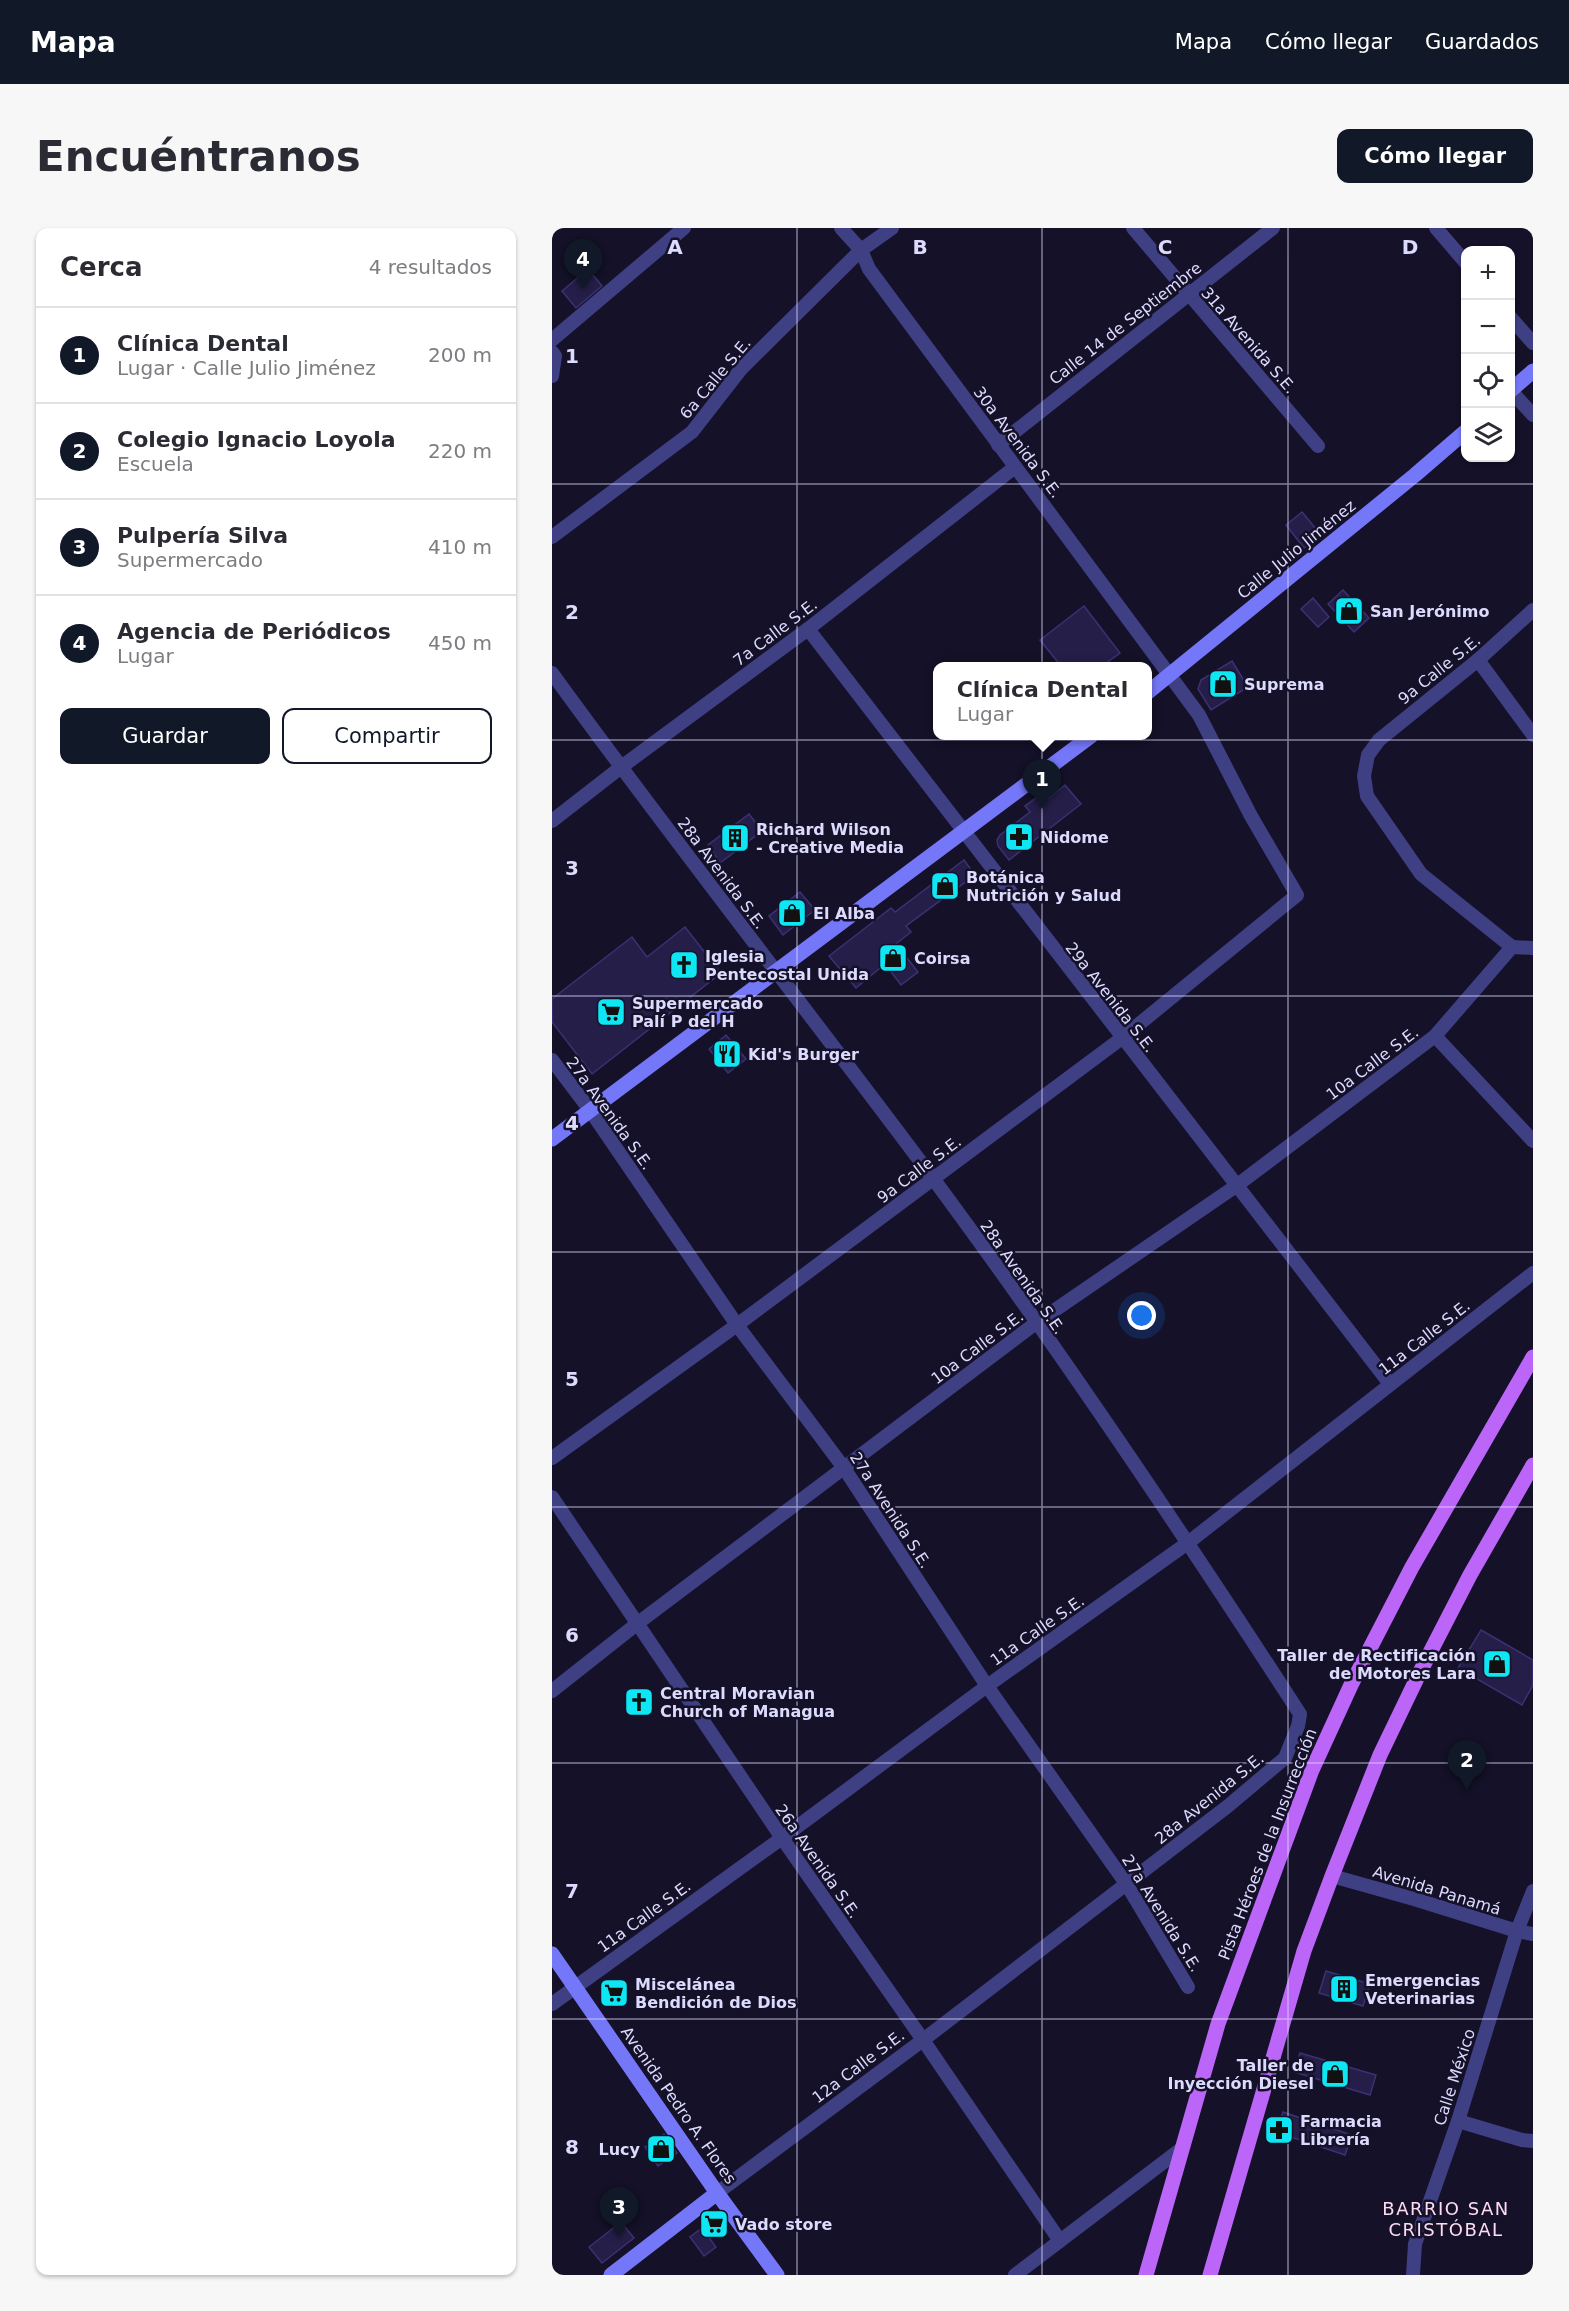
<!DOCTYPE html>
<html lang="es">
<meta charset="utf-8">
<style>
body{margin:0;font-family:"DejaVu Sans",sans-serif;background:#f7f7f7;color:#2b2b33}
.controls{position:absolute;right:18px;top:18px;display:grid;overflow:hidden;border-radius:12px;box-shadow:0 2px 4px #0004}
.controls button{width:54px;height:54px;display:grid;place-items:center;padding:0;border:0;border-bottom:2px solid #e1e1e2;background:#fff;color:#2b2b33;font:30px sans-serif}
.you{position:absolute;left:590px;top:1088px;width:21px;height:21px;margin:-15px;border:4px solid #fff;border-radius:50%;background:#1a73e8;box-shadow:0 0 0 9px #1a73e833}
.badge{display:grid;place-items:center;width:39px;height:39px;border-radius:50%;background:#111827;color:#fff;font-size:20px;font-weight:700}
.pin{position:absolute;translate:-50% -50px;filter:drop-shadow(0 2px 3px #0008)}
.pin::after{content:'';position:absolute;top:32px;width:21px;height:18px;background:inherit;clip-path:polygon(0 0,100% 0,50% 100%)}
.popup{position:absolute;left:381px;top:434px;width:219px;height:78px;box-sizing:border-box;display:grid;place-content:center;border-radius:12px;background:#fff;filter:drop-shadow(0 2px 4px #0005);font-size:20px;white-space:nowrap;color:#7c7c81}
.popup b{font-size:22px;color:#2b2b33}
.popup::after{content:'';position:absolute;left:50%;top:100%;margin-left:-12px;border:12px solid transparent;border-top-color:#fff}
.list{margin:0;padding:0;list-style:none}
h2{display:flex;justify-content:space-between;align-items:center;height:78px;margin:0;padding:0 24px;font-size:26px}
h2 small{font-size:20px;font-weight:400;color:#7c7c81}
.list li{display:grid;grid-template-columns:39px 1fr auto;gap:18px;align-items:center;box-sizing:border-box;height:96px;padding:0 24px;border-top:2px solid #e1e1e2}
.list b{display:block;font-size:22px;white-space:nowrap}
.list p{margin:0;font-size:20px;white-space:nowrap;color:#7c7c81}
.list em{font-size:20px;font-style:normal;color:#7c7c81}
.actions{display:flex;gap:12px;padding:18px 24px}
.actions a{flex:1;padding:14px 0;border:2px solid #111827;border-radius:12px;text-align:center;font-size:21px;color:#111827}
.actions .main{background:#111827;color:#fff}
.icon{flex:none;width:33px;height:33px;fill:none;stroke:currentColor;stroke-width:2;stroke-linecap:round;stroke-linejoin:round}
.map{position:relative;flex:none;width:981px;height:2047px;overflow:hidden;border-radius:12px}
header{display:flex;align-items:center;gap:36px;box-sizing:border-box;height:84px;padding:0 30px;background:#111827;color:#fff}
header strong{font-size:28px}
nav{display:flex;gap:33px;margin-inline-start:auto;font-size:21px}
.intro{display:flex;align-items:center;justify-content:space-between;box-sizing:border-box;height:144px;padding:0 36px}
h1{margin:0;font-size:42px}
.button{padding:15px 27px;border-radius:12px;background:#111827;color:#fff;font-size:21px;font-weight:700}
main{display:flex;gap:36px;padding:0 36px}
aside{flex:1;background:#fff;border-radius:12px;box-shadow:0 2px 4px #0004}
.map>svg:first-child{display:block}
.building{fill:#251e48;stroke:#3c3173;stroke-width:1.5}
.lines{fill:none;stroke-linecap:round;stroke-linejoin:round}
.street{stroke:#3f3f84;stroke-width:14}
.secondary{stroke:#7577f9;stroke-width:15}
.primary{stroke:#bb66f8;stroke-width:15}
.grid{fill:none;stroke:#dcdafd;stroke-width:1.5;stroke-opacity:0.55}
.labels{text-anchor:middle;stroke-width:5;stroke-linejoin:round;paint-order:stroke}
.street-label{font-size:16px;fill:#dcdafd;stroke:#141128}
.poi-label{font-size:16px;font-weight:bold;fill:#dcdafd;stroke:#141128;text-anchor:start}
.neighbourhood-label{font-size:18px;letter-spacing:1.5px;fill:#fddbf2;stroke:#141128}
.grid-label{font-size:20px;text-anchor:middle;font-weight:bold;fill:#dcdafd;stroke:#141128;stroke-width:5;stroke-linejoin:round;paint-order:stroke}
</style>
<header>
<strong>Mapa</strong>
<nav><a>Mapa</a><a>Cómo llegar</a><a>Guardados</a></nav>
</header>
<div class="intro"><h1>Encuéntranos</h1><a class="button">Cómo llegar</a></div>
<main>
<aside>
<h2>Cerca<small>4 resultados</small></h2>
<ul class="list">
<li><span class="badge">1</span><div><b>Clínica Dental</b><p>Lugar · Calle Julio Jiménez</p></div><em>200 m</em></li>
<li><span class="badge">2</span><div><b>Colegio Ignacio Loyola</b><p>Escuela</p></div><em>220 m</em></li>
<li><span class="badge">3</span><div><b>Pulpería Silva</b><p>Supermercado</p></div><em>410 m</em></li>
<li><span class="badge">4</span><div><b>Agencia de Periódicos</b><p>Lugar</p></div><em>450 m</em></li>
</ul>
<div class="actions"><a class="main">Guardar</a><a>Compartir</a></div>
</aside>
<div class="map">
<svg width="981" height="2047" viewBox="0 0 981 2047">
<rect width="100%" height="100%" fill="#141128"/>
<g class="building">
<polygon points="36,41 50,58 24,80 10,63"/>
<polygon points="750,284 769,307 752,320 734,297"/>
<polygon points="791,362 817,390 802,404 776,376"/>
<polygon points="761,370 777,389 766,399 749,381"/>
<polygon points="532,378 568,425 550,438 509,438 488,412"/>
<polygon points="680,433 696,459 659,482 646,461 649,452"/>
<polygon points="513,557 529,576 457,632 446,618 445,612 448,607 478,584 473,578 492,564 497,570"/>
<polygon points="197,586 210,603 168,635 156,617"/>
<polygon points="412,632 423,647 354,698 359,704 344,716 366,744 349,757 333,736 304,760 277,728 339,680 343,684"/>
<polygon points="248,664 263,682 231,707 217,688"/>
<polygon points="133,699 169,745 40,846 0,794 0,771 80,709 95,729"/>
<polygon points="174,807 194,831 176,845 157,821"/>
<polygon points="929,1402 981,1432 981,1457 970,1477 906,1440"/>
<polygon points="774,1743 818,1756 811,1778 767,1765"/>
<polygon points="748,1825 824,1847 818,1867 742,1844"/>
<polygon points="731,1884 800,1907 793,1927 724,1904"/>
<polygon points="112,1906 125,1925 106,1938 93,1919"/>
<polygon points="69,1994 82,2010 50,2035 37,2019"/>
<polygon points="150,2000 164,2019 152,2028 138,2009"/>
</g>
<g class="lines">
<g class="street">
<polyline points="581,0 766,218"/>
<polyline points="884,0 914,35"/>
<polyline points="958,89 981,115"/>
<polyline points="0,112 132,0"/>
<polyline points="0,124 3,128 0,148"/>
<polyline points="959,163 981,187"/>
<polyline points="446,217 721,0"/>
<polyline points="0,309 140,204 189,141 309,22 340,0"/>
<polyline points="256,401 838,1156"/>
<polyline points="926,432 981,507"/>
<path d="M0,445C123,615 254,780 380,949C509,1123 630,1304 748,1486L746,1498L733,1530L676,1578L371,1812L165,1965"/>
<polyline points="0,593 68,540 256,401 463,239"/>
<polyline points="960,719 869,646 815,568 812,548 816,527 827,512 926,432 981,382"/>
<polyline points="960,719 981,720"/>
<polyline points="883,808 981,913"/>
<polyline points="0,832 38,882 185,1097 292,1240 435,1458 575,1657 636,1759"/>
<polyline points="0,1230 185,1097 570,810 745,667 699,588 647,487 317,41 309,22 289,0"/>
<polyline points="0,1269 230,1610 371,1812 508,2013"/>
<polyline points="0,1463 86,1395 484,1095 684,958 883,808 960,719"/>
<polyline points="780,1648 862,1671 965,1703 981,1706"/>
<polyline points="0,1776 230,1610 435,1458 637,1314 981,1045"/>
<polyline points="906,1893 970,1912 981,1913"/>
<polyline points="463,2047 629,1921"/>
<polyline points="861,2047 863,2016 906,1893 965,1703 981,1663"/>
</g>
<g class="secondary">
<polyline points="958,163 981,143"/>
<polyline points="595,465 863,247 914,203"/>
<polyline points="0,911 539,508"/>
<polyline points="0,1726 165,1965 225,2047"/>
<polyline points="59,2047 165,1965"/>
</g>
<g class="primary">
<polyline points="594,2047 666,1796 760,1542 799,1457 860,1339 981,1129"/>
<polyline points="658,2047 752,1723 780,1648 828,1527 867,1446 918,1347 981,1237"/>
</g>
</g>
<path class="grid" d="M245,0V2047M490,0V2047M736,0V2047M0,256H981M0,512H981M0,768H981M0,1024H981M0,1279H981M0,1535H981M0,1791H981"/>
<defs>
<g id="shop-square" transform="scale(1.5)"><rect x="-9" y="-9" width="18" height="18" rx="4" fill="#0fe6f4" stroke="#141128"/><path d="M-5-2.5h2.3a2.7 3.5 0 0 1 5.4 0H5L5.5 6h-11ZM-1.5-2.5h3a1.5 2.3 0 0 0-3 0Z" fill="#111"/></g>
<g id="pharmacy-square" transform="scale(1.5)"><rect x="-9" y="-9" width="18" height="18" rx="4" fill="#0fe6f4" stroke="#141128"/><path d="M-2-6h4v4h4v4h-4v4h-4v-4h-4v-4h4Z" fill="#111"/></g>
<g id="building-square" transform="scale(1.5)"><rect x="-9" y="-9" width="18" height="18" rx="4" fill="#0fe6f4" stroke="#141128"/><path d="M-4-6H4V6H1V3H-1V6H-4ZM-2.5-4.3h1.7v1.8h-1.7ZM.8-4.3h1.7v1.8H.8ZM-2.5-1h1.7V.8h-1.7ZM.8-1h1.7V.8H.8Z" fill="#111"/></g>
<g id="church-square" transform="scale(1.5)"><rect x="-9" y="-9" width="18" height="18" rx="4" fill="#0fe6f4" stroke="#141128"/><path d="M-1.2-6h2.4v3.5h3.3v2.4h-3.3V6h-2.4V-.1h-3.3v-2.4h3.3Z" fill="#111"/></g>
<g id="supermarket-square" transform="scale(1.5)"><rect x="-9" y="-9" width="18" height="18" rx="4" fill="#0fe6f4" stroke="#141128"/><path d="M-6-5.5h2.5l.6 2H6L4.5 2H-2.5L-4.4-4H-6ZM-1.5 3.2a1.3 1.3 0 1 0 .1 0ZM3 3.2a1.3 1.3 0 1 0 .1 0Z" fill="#111"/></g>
<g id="restaurant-square" transform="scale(1.5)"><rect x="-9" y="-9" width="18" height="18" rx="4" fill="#0fe6f4" stroke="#141128"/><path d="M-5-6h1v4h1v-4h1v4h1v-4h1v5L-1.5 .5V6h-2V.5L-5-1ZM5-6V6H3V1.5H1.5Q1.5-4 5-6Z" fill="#111"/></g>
</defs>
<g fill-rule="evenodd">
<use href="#shop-square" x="797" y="383"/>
<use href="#shop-square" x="671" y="456"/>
<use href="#pharmacy-square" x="467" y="609"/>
<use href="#building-square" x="183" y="610"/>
<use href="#shop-square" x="393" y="658"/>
<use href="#shop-square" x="240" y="685"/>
<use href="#shop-square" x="341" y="730"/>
<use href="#church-square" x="132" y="737"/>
<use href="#supermarket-square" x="59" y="784"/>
<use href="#restaurant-square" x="175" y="826"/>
<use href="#shop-square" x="945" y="1436"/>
<use href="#church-square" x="87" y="1474"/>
<use href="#building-square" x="792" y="1761"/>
<use href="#supermarket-square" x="62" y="1765"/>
<use href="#shop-square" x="783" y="1846"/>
<use href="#pharmacy-square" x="727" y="1902"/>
<use href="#shop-square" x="109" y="1921"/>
<use href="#supermarket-square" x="162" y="1996"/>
</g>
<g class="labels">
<g class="street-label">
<text transform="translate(573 95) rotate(-38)" y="6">Calle 14 de Septiembre</text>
<text transform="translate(697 112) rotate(49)" y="6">31a Avenida S.E.</text>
<text transform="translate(163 150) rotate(-50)" y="6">6a Calle S.E.</text>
<text transform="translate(466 214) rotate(53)" y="6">30a Avenida S.E.</text>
<text transform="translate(744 321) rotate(-39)" y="6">Calle Julio Jiménez</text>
<text transform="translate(223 404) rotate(-37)" y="6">7a Calle S.E.</text>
<text transform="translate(887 441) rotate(-39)" y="6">9a Calle S.E.</text>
<text transform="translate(170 645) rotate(53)" y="6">28a Avenida S.E.</text>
<text transform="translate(559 769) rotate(52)" y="6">29a Avenida S.E.</text>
<text transform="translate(820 835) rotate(-37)" y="6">10a Calle S.E.</text>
<text transform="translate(58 885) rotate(54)" y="6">27a Avenida S.E.</text>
<text transform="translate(367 941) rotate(-37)" y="6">9a Calle S.E.</text>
<text transform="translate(471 1049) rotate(55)" y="6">28a Avenida S.E.</text>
<text transform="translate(872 1109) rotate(-38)" y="6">11a Calle S.E.</text>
<text transform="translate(425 1119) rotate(-37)" y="6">10a Calle S.E.</text>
<text transform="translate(339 1282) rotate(57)" y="6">27a Avenida S.E.</text>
<text transform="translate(485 1402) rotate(-35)" y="6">11a Calle S.E.</text>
<text transform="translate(657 1570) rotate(-39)" y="6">28a Avenida S.E.</text>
<text transform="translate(715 1616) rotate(-69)" y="6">Pista Héroes de la Insurrección</text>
<text transform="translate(266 1633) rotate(55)" y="6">26a Avenida S.E.</text>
<text transform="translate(885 1662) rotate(17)" y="6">Avenida Panamá</text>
<text transform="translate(610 1685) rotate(58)" y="6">27a Avenida S.E.</text>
<text transform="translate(92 1688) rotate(-36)" y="6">11a Calle S.E.</text>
<text transform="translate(306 1838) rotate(-37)" y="6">12a Calle S.E.</text>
<text transform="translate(902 1849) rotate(-72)" y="6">Calle México</text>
<text transform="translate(127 1877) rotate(55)" y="6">Avenida Pedro A. Flores</text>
</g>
<g class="poi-label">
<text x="818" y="389">San Jerónimo</text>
<text x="692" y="462">Suprema</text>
<text x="204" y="607">Richard Wilson<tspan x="204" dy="18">- Creative Media</tspan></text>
<text x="488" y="615">Nidome</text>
<text x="414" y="655">Botánica<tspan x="414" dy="18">Nutrición y Salud</tspan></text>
<text x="261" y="691">El Alba</text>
<text x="153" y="734">Iglesia<tspan x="153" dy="18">Pentecostal Unida</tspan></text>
<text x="362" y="736">Coirsa</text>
<text x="80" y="781">Supermercado<tspan x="80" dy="18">Palí P del H</tspan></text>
<text x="196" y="832">Kid's Burger</text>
<text x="924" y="1433" text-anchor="end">Taller de Rectificación<tspan x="924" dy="18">de Motores Lara</tspan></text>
<text x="108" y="1471">Central Moravian<tspan x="108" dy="18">Church of Managua</tspan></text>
<text x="813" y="1758">Emergencias<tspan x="813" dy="18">Veterinarias</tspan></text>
<text x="83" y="1762">Miscelánea<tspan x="83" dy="18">Bendición de Dios</tspan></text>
<text x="762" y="1843" text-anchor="end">Taller de<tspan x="762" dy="18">Inyección Diesel</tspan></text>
<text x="748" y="1899">Farmacia<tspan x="748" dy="18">Librería</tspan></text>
<text x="88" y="1927" text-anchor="end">Lucy</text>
<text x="183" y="2002">Vado store</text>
</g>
<g class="neighbourhood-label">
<text x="894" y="1987">BARRIO SAN<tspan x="894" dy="21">CRISTÓBAL</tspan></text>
</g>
</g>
<g class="grid-label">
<text x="123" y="26">A</text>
<text x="368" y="26">B</text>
<text x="613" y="26">C</text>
<text x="858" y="26">D</text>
<text x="20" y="135">1</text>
<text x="20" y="391">2</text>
<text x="20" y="647">3</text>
<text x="20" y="902">4</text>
<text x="20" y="1158">5</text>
<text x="20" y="1414">6</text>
<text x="20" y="1670">7</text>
<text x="20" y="1926">8</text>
</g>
</svg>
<div class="controls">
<button>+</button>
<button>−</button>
<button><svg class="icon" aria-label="locate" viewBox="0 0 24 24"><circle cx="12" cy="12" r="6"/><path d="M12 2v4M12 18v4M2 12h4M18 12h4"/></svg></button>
<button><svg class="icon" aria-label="layers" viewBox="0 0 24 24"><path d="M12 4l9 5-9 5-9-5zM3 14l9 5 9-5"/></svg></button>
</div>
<div class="you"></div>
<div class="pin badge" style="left:490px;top:581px">1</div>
<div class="popup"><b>Clínica Dental</b>Lugar</div>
<div class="pin badge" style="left:915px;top:1562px">2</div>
<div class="pin badge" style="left:67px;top:2009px">3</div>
<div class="pin badge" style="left:31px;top:61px">4</div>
</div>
</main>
